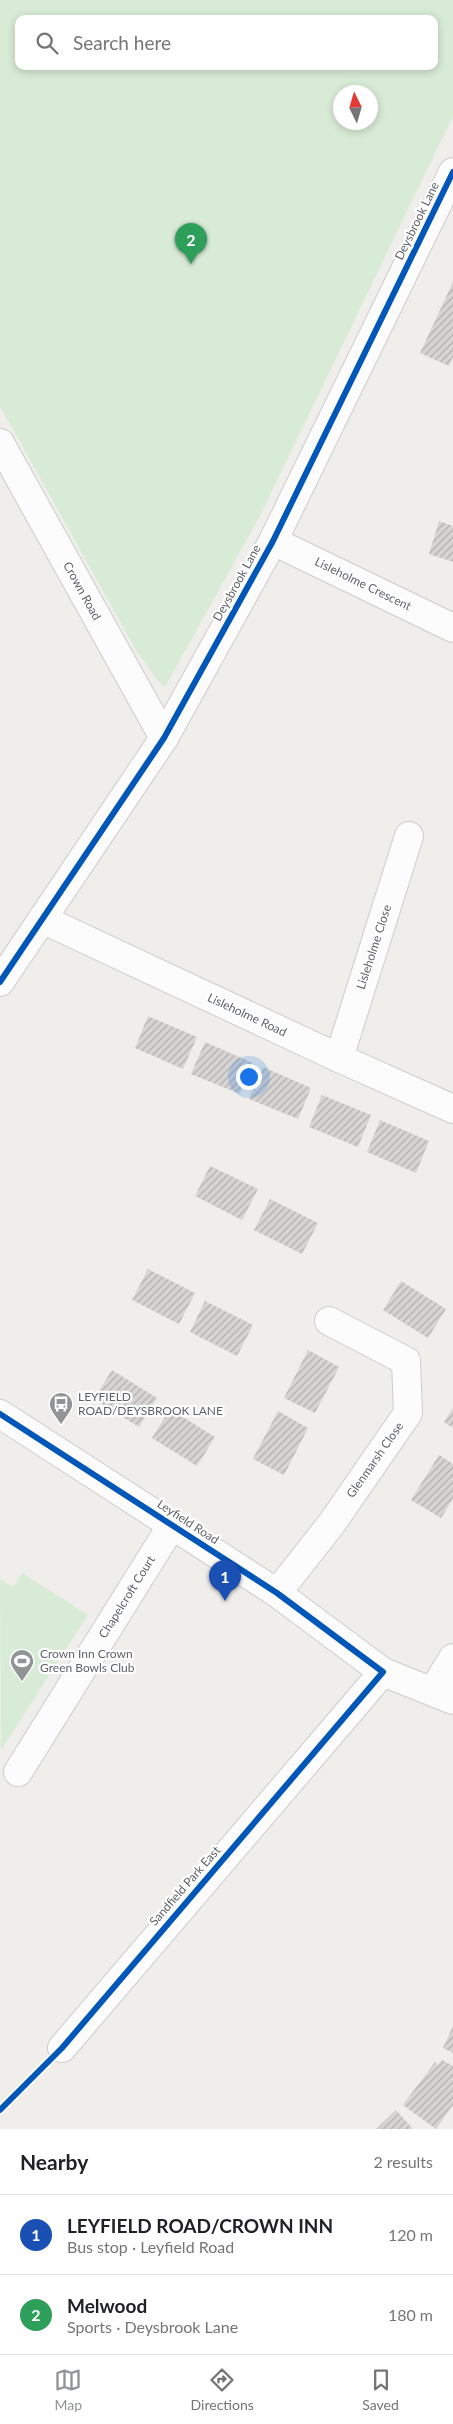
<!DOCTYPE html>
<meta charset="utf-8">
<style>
body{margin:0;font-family:Lato,sans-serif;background:#f6f6f6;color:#202124}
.compass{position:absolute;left:333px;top:85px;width:45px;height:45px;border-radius:50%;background:#fff;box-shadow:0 2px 8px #0003;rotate:355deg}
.you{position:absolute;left:248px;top:1076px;width:18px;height:18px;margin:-12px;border:4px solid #fff;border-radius:50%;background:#1a73e8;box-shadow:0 0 0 8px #1a73e833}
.badge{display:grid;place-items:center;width:32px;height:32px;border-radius:50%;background:#919496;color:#fff;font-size:16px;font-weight:700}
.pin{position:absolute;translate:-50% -41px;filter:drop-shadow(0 1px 2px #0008)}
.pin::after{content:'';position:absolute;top:26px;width:18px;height:15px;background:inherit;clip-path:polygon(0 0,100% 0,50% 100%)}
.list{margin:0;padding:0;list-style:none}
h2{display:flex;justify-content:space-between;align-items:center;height:65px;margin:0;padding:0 20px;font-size:21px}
h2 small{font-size:16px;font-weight:400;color:#757577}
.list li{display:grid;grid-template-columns:32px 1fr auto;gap:15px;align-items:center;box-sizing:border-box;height:80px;padding:0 20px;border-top:1px solid #e0e0e0}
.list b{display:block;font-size:19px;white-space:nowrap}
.list p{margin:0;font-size:16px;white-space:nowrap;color:#757577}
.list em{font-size:16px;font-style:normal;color:#757577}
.icon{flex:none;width:28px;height:28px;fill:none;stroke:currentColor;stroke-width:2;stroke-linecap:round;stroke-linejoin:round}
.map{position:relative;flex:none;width:453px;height:2129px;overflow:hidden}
.search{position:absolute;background:#fff;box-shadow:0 2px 8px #0003;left:15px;right:15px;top:15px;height:55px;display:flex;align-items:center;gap:12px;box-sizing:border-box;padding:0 18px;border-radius:10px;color:#757577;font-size:19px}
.sheet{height:225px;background:#fff}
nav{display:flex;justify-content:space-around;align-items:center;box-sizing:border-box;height:70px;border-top:1px solid #e0e0e0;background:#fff;font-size:14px;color:#757577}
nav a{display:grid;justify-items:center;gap:2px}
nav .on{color:#919496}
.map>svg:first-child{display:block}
.pitch{fill:#d8ebd6;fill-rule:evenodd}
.building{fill:url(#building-hatch)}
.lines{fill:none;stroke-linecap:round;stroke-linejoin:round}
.minor-casing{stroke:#cbcccc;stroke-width:30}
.minor{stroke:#fdfcfc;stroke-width:28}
.cycleway-casing{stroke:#fff;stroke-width:9}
.cycleway{stroke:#0057b8;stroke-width:6}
.labels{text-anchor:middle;stroke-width:4.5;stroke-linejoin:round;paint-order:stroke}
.street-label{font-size:12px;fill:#5f6368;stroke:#fff}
.poi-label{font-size:12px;fill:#5f6368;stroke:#fff;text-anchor:start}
</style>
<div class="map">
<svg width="453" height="2129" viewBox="0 0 453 2129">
<defs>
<pattern id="building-hatch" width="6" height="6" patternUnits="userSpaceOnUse" patternTransform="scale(1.25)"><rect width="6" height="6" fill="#d6d5d3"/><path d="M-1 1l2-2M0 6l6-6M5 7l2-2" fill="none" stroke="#b1b0af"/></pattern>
</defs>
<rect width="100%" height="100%" fill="#efeeea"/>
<g class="pitch">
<path d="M0,0H453V116L260,516L165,687L158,681L137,652L0,406ZM19,19H434V66H19ZM370,92V122H340V92Z"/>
<polygon points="22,1573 88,1615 1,1750 0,1579 13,1587"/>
</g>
<g class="building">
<polygon points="453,282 453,357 449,366 420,353"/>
<polygon points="439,521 453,526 453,562 429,554"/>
<polygon points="148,1016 197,1037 183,1069 135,1048"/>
<polygon points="205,1042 253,1063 240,1094 191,1074"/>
<polygon points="263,1067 311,1088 298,1119 249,1099"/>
<polygon points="322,1095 371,1115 358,1147 309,1127"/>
<polygon points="380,1120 429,1141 416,1173 367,1152"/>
<polygon points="210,1166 258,1189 242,1220 195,1196"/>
<polygon points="270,1199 318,1223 302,1254 254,1230"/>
<polygon points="148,1269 195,1293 179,1324 132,1300"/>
<polygon points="401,1281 446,1309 428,1338 383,1310"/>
<polygon points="205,1301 253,1325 237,1356 190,1332"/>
<polygon points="308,1350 339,1367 315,1413 284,1398"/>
<polygon points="112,1370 157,1398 139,1427 94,1399"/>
<polygon points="453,1408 453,1428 444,1422"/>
<polygon points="170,1409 215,1437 197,1466 152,1438"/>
<polygon points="278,1411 308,1428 284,1475 253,1459"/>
<polygon points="439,1455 453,1464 453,1499 441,1518 411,1500"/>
<polygon points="453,2026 453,2053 443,2048"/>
<polygon points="442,2060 453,2066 453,2105 436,2129 403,2105 435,2062 438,2065"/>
<polygon points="396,2110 413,2129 376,2129"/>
</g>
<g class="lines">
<g class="minor-casing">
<g id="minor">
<polyline points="0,443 164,738"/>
<polyline points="273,541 453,628"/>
<polyline points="42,919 339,1058 453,1109"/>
<polyline points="0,982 164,738 273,541 453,172"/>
<polyline points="339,1058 409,836"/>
<polyline points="0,1414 277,1593 383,1672 453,1700"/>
<polyline points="277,1593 332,1523 408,1413 406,1361 329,1321"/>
<polyline points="433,1691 453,1658"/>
<polyline points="18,1772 172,1525"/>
<polyline points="62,2048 383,1672"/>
</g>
</g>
<use href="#minor" class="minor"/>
<g class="cycleway-casing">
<g id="cycleway">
<polyline points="0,982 164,738 273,541 453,172"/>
<polyline points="0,1414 277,1593 383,1672 62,2048 0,2110"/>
</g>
</g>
<use href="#cycleway" class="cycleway"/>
</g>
<defs>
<g id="bus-pin" transform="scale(1.25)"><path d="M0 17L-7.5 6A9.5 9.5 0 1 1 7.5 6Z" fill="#919496" stroke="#fff"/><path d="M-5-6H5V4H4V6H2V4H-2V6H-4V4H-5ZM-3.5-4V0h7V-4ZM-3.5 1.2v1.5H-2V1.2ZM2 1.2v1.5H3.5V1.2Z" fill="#fff"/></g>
<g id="stadium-pin" transform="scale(1.25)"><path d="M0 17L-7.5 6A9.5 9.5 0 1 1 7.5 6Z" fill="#919496" stroke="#fff"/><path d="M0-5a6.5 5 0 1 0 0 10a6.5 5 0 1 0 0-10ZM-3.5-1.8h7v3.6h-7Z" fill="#fff"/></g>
</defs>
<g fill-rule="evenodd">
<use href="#bus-pin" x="61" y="1404"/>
<use href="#stadium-pin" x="22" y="1661"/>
</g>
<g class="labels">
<g class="street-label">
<text transform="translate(417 221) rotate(-64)" y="4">Deysbrook Lane</text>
<text transform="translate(237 583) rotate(-61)" y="4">Deysbrook Lane</text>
<text transform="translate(363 584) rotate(26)" y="4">Lisleholme Crescent</text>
<text transform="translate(82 591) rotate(61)" y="4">Crown Road</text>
<text transform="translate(374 947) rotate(-72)" y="4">Lisleholme Close</text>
<text transform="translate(247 1015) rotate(25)" y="4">Lisleholme Road</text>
<text transform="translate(375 1460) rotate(-55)" y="4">Glenmarsh Close</text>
<text transform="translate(188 1522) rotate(33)" y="4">Leyfield Road</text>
<text transform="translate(127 1597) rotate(-58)" y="4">Chapelcroft Court</text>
<text transform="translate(185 1886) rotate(-49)" y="4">Sandfield Park East</text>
</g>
<g class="poi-label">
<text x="78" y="1401">LEYFIELD<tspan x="78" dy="14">ROAD/DEYSBROOK LANE</tspan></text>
<text x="40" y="1658">Crown Inn Crown<tspan x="40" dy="14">Green Bowls Club</tspan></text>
</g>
</g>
</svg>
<svg class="compass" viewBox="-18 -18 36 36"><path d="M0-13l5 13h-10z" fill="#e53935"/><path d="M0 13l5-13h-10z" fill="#757577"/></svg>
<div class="you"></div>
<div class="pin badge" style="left:225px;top:1601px;background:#1a4fb4">1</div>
<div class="pin badge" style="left:191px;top:264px;background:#2e9e5b">2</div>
<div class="search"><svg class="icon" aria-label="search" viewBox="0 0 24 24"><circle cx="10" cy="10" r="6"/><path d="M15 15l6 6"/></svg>Search here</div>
</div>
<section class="sheet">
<h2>Nearby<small>2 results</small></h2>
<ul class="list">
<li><span class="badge" style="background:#1a4fb4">1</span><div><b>LEYFIELD ROAD/CROWN INN</b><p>Bus stop · Leyfield Road</p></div><em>120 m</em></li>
<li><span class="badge" style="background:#2e9e5b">2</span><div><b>Melwood</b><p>Sports · Deysbrook Lane</p></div><em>180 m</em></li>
</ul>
</section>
<nav>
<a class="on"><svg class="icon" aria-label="map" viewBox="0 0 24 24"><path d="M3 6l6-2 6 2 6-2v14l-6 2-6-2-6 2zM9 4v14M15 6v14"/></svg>Map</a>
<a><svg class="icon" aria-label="directions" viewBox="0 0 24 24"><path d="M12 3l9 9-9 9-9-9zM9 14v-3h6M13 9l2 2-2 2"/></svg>Directions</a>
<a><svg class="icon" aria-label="saved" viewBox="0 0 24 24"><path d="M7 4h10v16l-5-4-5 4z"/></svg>Saved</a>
</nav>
